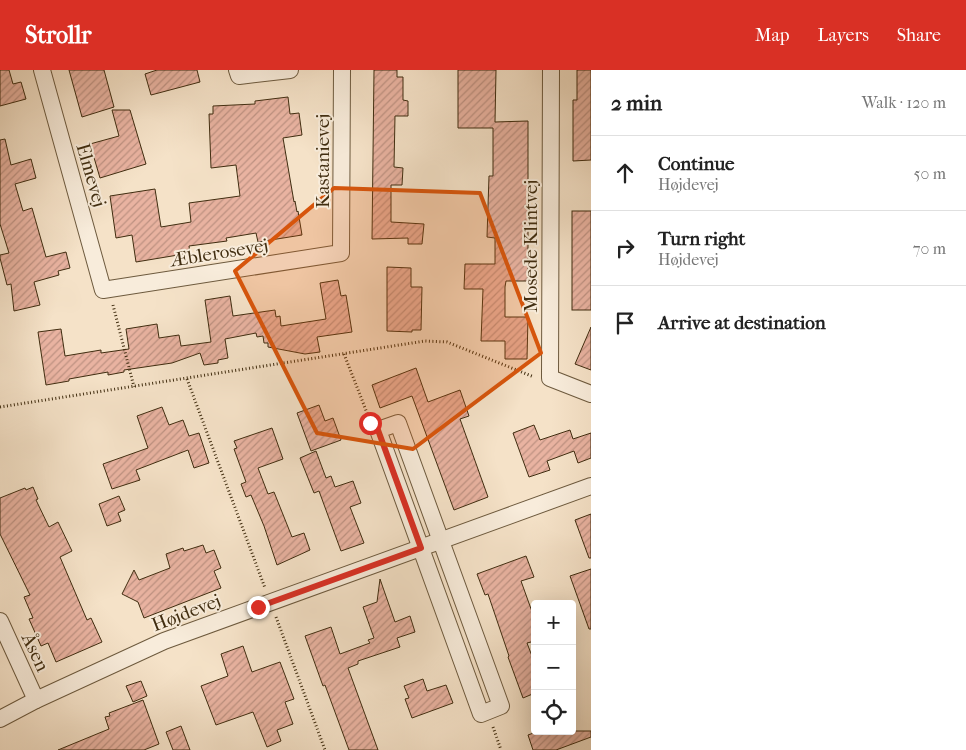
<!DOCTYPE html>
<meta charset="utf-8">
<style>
body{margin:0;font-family:"IM FELL French Canon",serif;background:#f2f2f2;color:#222}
.controls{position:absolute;right:15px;bottom:15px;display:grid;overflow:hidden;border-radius:5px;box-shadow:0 5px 20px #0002}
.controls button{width:45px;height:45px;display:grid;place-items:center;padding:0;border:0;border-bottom:1px solid #e0e0e0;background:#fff;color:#222;font:25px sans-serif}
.stop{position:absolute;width:15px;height:15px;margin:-11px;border:4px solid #d93025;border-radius:50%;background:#fff}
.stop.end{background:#d93025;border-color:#fff;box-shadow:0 1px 5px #0008}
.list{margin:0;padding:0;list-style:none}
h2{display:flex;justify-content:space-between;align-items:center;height:65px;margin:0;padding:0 20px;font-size:21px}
h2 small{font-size:16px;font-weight:400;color:#767676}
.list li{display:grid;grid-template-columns:32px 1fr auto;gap:15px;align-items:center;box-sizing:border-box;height:75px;padding:0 20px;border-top:1px solid #e0e0e0}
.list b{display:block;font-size:19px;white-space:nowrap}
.list p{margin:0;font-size:16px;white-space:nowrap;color:#767676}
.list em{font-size:16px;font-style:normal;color:#767676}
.icon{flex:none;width:28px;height:28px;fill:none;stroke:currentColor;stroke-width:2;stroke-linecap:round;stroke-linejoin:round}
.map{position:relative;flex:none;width:591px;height:680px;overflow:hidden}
header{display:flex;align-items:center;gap:30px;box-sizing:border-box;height:70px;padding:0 25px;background:#d93025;color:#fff}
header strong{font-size:24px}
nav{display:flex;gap:28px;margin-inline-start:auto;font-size:18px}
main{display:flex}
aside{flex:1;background:#fff}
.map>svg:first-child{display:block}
.building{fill:url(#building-hatch);stroke:#402d10}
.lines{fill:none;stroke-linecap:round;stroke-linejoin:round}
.minor-casing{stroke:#6d5a3e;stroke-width:18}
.path{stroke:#402d10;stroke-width:3;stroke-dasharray:1 2.5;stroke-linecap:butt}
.minor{stroke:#f8ecdb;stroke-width:16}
.route{stroke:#d93025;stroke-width:6}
.marked{fill:#d7550c;fill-opacity:0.2;stroke:#d7550c;stroke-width:4;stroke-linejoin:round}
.labels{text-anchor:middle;stroke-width:4;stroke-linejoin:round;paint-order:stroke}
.street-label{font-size:19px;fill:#402d10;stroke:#f8ecdb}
</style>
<header>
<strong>Strollr</strong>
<nav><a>Map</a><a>Layers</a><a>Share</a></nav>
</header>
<main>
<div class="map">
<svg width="591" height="680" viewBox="0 0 591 680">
<defs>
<pattern id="building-hatch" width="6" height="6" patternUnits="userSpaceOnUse" patternTransform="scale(1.25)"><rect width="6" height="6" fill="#e9b3a1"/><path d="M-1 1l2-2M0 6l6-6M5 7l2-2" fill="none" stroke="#be9282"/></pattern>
</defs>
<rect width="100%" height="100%" fill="#f5e2c8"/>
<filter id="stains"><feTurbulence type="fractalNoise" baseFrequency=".004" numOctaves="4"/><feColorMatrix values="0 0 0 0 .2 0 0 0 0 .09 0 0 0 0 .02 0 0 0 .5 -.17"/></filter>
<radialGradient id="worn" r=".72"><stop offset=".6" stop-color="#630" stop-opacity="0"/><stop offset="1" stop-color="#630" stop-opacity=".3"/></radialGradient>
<g class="building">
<polygon points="0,0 9,0 13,14 21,12 26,29 0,36"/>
<polygon points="69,0 104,0 114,37 82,47"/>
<polygon points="157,0 197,0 200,12 151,25 145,4"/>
<polygon points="374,0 397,0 397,7 403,7 403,30 408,31 408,46 395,46 394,97 403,98 402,115 391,115 391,152 424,154 422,174 408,174 408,168 372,169"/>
<polygon points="458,0 496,0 495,52 528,51 528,211 506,211 505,217 505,247 528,247 527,289 505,289 505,271 481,271 483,219 464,219 465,194 495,194 495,168 487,167 489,106 493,106 493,58 458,58"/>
<polygon points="577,0 591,0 591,90 573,91 573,30 577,30"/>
<polygon points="288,27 290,44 299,43 302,65 283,68 294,132 295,131 297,142 298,141 302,165 258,172 256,163 226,168 227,171 189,176 190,183 136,192 132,165 116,168 110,126 155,119 161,157 191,152 189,133 240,126 236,95 211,98 209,44 213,44 213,36 255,34 255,31"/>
<polygon points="112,40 130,40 146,94 100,108 90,74 119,66"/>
<polygon points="5,69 11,95 31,89 36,108 15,114 23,141 32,138 46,187 66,182 70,198 58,201 59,205 34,212 40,235 14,241 11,214 7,215 0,188 0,185 9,183 0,154 0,70"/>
<rect x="572" y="141" width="19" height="99"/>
<polygon points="387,197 411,198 411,217 422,217 421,260 412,260 412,262 387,261"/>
<polygon points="338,210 341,226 346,225 352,262 317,267 320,282 305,284 268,277 268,273 264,273 263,266 257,267 256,263 225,269 228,288 218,290 218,293 204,295 200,283 172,293 124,300 124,302 108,305 108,302 69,309 69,311 46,315 38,262 61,259 65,286 101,280 101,283 129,279 126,259 157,254 159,268 179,265 181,276 211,272 205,230 230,226 233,246 275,240 276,247 280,246 281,256 326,249 320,213"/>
<polygon points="591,257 591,300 575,294"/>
<polygon points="416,298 428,332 460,320 469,346 460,349 488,427 454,440 412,326 380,338 372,315"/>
<polygon points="319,335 325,351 333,348 341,370 311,381 297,343"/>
<polygon points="162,337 169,355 183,350 189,366 199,363 209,393 194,398 188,380 136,400 140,410 112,419 103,394 148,378 137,346"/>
<polygon points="534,355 540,370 570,360 573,369 591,363 591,388 578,393 574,381 547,391 550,400 529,407 513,363"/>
<polygon points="272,358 283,389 258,398 268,424 274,422 292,467 304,463 310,480 277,495 264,456 251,425 246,427 241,414 246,412 234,379 237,378 234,371"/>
<polygon points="316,381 326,408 331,406 335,417 353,411 361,433 350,437 364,473 341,481 319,421 314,423 300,388"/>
<polygon points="33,417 38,429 36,430 49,457 58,452 72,481 60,487 87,550 91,548 102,572 56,592 48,573 41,576 29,549 33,548 24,527 30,525 0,464 0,428 25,418 26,420"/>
<polygon points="119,426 125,440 118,443 121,451 107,456 99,434"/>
<polygon points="591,444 591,488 589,488 575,450"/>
<polygon points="203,475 206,483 214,480 221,498 214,501 221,518 144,548 138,532 122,524 134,500 139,510 170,498 166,484 183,478 184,481"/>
<polygon points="526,486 534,507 521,511 535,550 535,571 527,573 535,594 535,623 523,628 508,587 509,586 488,524 485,525 477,504"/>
<polygon points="591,499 591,559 589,559 570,506"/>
<polygon points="380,509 395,552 410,546 415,562 397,568 400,577 358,591 358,594 348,598 378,680 349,680 325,615 323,616 305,566 331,557 340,584 370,573 368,570 374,568 363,537 377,532"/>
<polygon points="243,576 252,602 280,592 294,629 285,632 293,654 277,660 281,671 267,677 253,642 216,655 201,616 228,606 221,584"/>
<polygon points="423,609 427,621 446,615 453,633 412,648 405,629 409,628 404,616"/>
<polygon points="141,611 147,626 133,632 126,616"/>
<polygon points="143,630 159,674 144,680 58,680 109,659 105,647 110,646 109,643"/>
<polygon points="181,656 190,680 173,680 166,662"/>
<polygon points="539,661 591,661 591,667 556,680 533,680 528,665"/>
</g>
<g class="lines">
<g class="minor-casing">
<g id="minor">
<polyline points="42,0 103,220 341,183 342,0"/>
<polyline points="237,0 239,6 290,0"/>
<polyline points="551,0 550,308 591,324"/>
<polygon points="398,353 501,636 481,644 378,360"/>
<polyline points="0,551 36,630"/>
<polyline points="0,649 36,630 164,571 591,416"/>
</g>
</g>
<g class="path">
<polyline points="113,235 134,317"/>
<polyline points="344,284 369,348"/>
<polyline points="187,309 265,518"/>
<polyline points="0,337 425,271 447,272 534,307"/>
<polyline points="276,547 325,680"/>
<polyline points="493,657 501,680"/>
</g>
<use href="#minor" class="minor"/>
</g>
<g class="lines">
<polyline class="route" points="258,537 421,478 378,360 370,353"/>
</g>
<path class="marked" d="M334,118L480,123L541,283L413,379L317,363L235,201Z"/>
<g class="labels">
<g class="street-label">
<text transform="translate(322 91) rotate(-90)" y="7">Kastanievej</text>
<text transform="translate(92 105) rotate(74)" y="7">Elmevej</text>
<text transform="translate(530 176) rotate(-90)" y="7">Mosede Klintvej</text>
<text transform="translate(219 182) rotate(-9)" y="7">Æblerosevej</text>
<text transform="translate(186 542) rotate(-21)" y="7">Højdevej</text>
<text transform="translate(36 582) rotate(65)" y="7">Åsen</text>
</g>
</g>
<rect width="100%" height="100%" filter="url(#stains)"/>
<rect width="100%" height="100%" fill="url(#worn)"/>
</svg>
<div class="controls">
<button>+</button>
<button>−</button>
<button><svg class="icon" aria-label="locate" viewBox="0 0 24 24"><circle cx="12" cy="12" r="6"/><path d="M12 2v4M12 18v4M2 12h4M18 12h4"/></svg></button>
</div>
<div class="stop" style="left:370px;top:353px"></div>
<div class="stop end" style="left:258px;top:537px"></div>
</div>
<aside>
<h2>2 min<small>Walk · 120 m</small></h2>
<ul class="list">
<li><svg class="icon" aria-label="ahead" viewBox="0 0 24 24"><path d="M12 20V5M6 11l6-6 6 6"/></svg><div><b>Continue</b><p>Højdevej</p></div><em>50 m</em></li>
<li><svg class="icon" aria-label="right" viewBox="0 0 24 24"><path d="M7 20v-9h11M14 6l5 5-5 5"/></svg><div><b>Turn right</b><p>Højdevej</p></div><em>70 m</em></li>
<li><svg class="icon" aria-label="arrive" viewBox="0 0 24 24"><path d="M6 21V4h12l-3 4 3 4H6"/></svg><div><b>Arrive at destination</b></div></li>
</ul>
</aside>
</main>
